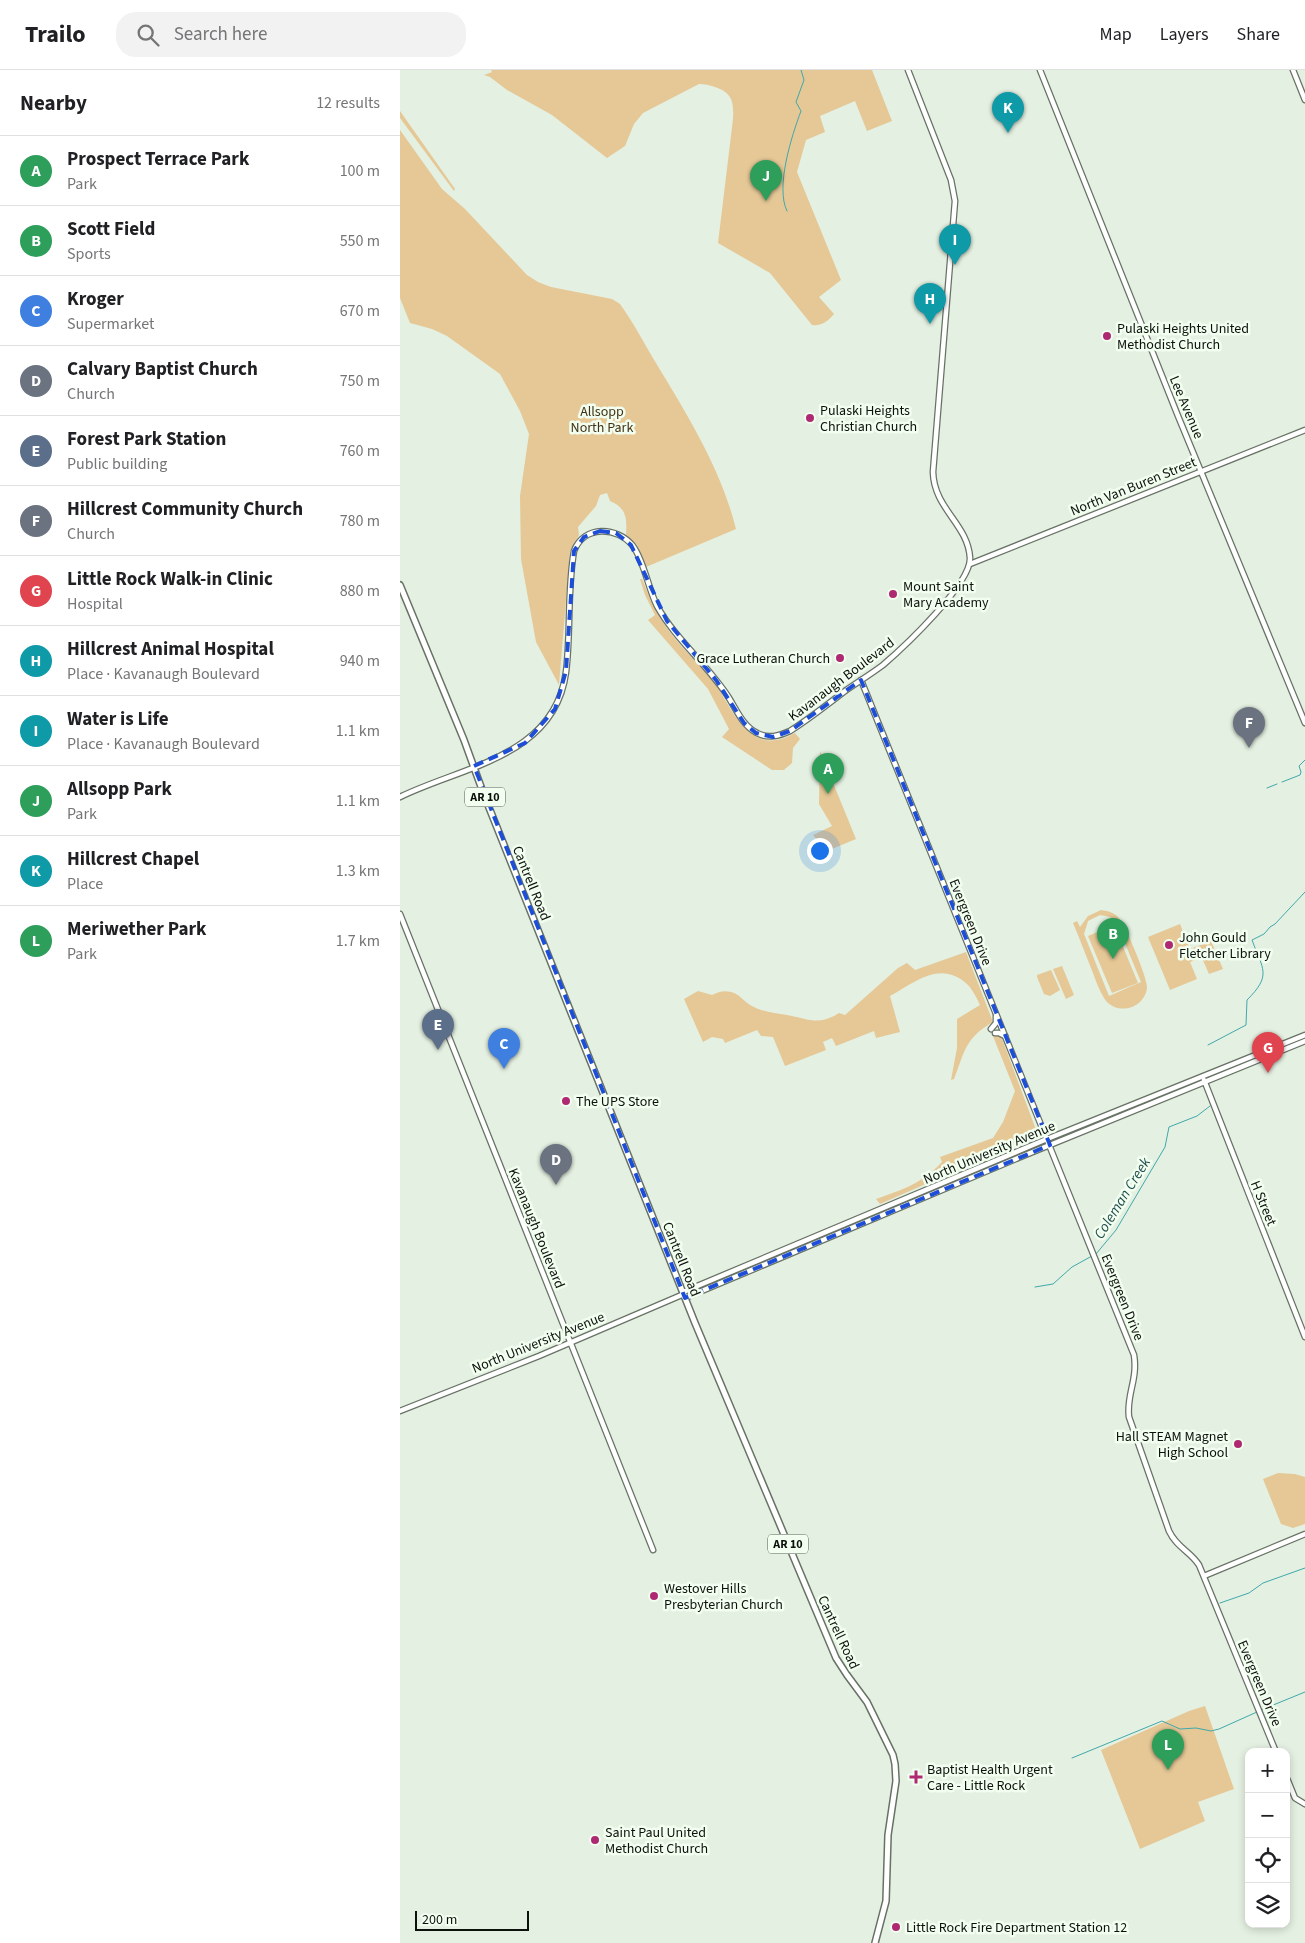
<!DOCTYPE html>
<meta charset="utf-8">
<style>
body{margin:0;font-family:"Source Sans 3",sans-serif;background:#f2f2f2;color:#202124}
.controls{position:absolute;right:15px;bottom:15px;display:grid;overflow:hidden;border-radius:10px;box-shadow:0 2px 8px #0003}
.controls button{width:45px;height:45px;display:grid;place-items:center;padding:0;border:0;border-bottom:1px solid #e0e0e0;background:#fff;color:#202124;font:25px sans-serif}
.scale{position:absolute;left:15px;bottom:12px;width:114px;box-sizing:border-box;padding-left:5px;border:2px solid #0d110c;border-top:0;font-size:14px;line-height:18px;white-space:nowrap;color:#0d110c;-webkit-text-stroke:4px #f2feef;paint-order:stroke}
.you{position:absolute;left:419px;top:780px;width:18px;height:18px;margin:-12px;border:4px solid #fff;border-radius:50%;background:#1a73e8;box-shadow:0 0 0 8px #1a73e833}
.badge{display:grid;place-items:center;width:32px;height:32px;border-radius:50%;background:#1a73e8;color:#fff;font-size:16px;font-weight:700}
.pin{position:absolute;translate:-50% -41px;filter:drop-shadow(0 1px 2px #0008)}
.pin::after{content:'';position:absolute;top:26px;width:18px;height:15px;background:inherit;clip-path:polygon(0 0,100% 0,50% 100%)}
.list{margin:0;padding:0;list-style:none}
h2{display:flex;justify-content:space-between;align-items:center;height:65px;margin:0;padding:0 20px;font-size:21px}
h2 small{font-size:16px;font-weight:400;color:#757577}
.list li{display:grid;grid-template-columns:32px 1fr auto;gap:15px;align-items:center;box-sizing:border-box;height:70px;padding:0 20px;border-top:1px solid #e0e0e0}
.list b{display:block;font-size:19px;white-space:nowrap}
.list p{margin:0;font-size:16px;white-space:nowrap;color:#757577}
.list em{font-size:16px;font-style:normal;color:#757577}
.icon{flex:none;width:28px;height:28px;fill:none;stroke:currentColor;stroke-width:2;stroke-linecap:round;stroke-linejoin:round}
.map{position:relative;flex:none;width:905px;height:1873px;overflow:hidden}
header{display:flex;align-items:center;gap:30px;box-sizing:border-box;height:70px;padding:0 25px;background:#fff;border-bottom:1px solid #e0e0e0}
header strong{font-size:24px}
nav{display:flex;gap:28px;margin-inline-start:auto;font-size:18px}
.search{width:350px;height:45px;background:#f2f2f2;display:flex;align-items:center;gap:12px;box-sizing:border-box;padding:0 18px;border-radius:20px;color:#757577;font-size:19px}
main{display:flex}
aside{flex:1;background:#fff}
.map>svg:first-child{display:block}
.green{fill:#e5c896;fill-rule:evenodd}
.lines{fill:none;stroke-linecap:round;stroke-linejoin:round}
.stream{stroke:#41a8ab;stroke-width:1}
.secondary-casing{stroke:#677265;stroke-width:7}
.primary-casing{stroke:#677265;stroke-width:8}
.secondary{stroke:#fff;stroke-width:4.5}
.primary{stroke:#fff;stroke-width:5}
.marked{fill:none;stroke:#1d4ed8;stroke-width:4;stroke-dasharray:10 6;stroke-linejoin:round}
.poi-dot{fill:#ae2971;stroke:#f2feef;stroke-width:2}
.labels{text-anchor:middle;stroke-width:5;stroke-linejoin:round;paint-order:stroke}
.shield{fill:#f2feef;stroke:#525850;stroke-width:1}
.shield-label{font-size:12px;font-weight:bold;fill:#0d110c}
.poi-label{font-size:14px;fill:#0d110c;stroke:#f2feef;text-anchor:start}
.street-label{font-size:14px;fill:#0d110c;stroke:#f2feef}
.park-label{font-size:14px;fill:#433316;stroke:#f2feef}
.water-label{font-size:15px;font-style:italic;fill:#204d4f;stroke:#f2feef}
</style>
<header>
<strong>Trailo</strong>
<div class="search"><svg class="icon" aria-label="search" viewBox="0 0 24 24"><circle cx="10" cy="10" r="6"/><path d="M15 15l6 6"/></svg>Search here</div>
<nav><a>Map</a><a>Layers</a><a>Share</a></nav>
</header>
<main>
<aside>
<h2>Nearby<small>12 results</small></h2>
<ul class="list">
<li><span class="badge" style="background:#2e9e5b">A</span><div><b>Prospect Terrace Park</b><p>Park</p></div><em>100 m</em></li>
<li><span class="badge" style="background:#2e9e5b">B</span><div><b>Scott Field</b><p>Sports</p></div><em>550 m</em></li>
<li><span class="badge" style="background:#3f7fe0">C</span><div><b>Kroger</b><p>Supermarket</p></div><em>670 m</em></li>
<li><span class="badge" style="background:#6b7280">D</span><div><b>Calvary Baptist Church</b><p>Church</p></div><em>750 m</em></li>
<li><span class="badge" style="background:#5c6f8a">E</span><div><b>Forest Park Station</b><p>Public building</p></div><em>760 m</em></li>
<li><span class="badge" style="background:#6b7280">F</span><div><b>Hillcrest Community Church</b><p>Church</p></div><em>780 m</em></li>
<li><span class="badge" style="background:#e0444e">G</span><div><b>Little Rock Walk-in Clinic</b><p>Hospital</p></div><em>880 m</em></li>
<li><span class="badge" style="background:#0f9aa8">H</span><div><b>Hillcrest Animal Hospital</b><p>Place · Kavanaugh Boulevard</p></div><em>940 m</em></li>
<li><span class="badge" style="background:#0f9aa8">I</span><div><b>Water is Life</b><p>Place · Kavanaugh Boulevard</p></div><em>1.1 km</em></li>
<li><span class="badge" style="background:#2e9e5b">J</span><div><b>Allsopp Park</b><p>Park</p></div><em>1.1 km</em></li>
<li><span class="badge" style="background:#0f9aa8">K</span><div><b>Hillcrest Chapel</b><p>Place</p></div><em>1.3 km</em></li>
<li><span class="badge" style="background:#2e9e5b">L</span><div><b>Meriwether Park</b><p>Park</p></div><em>1.7 km</em></li>
</ul>
</aside>
<div class="map">
<svg width="905" height="1873" viewBox="0 0 905 1873">
<rect width="100%" height="100%" fill="#e4f0e1"/>
<g class="green">
<path d="M91,0H472L492,51L467,61L455,31L420,46L425,62L406,70L397,102L441,210L419,227L434,244C429,250 421,257 412,255L370,203L318,173L333,49C334,31 332,23 315,17C309,15 305,14 299,14L243,43L234,54L225,76L207,88L152,45L107,20L90,7L84,5L92,2Z"/>
<polygon points="0,41 55,119 54,121 0,48"/>
<path d="M0,60L42,119L65,139L127,205L138,212L151,217L212,229L220,234C233,252 244,273 256,293C288,346 321,399 336,459L246,497L237,475L226,465C227,449 227,438 210,431L207,423L200,425L196,436L178,457L179,465L170,481L159,615L136,572L121,489L120,426L129,364L120,341L100,304L47,266L32,259L10,253L0,228Z"/>
<path d="M240,509H242C249,526 256,542 266,557C280,577 299,593 314,612C327,630 336,655 355,666C368,674 383,670 395,663L400,669L393,678L392,693L384,700H372L322,667L329,659L308,619L248,550L255,545L245,525Z"/>
<polygon points="420,681 456,769 427,781 413,765 432,756 419,734"/>
<path d="M701,840C707,841 713,842 718,847C725,854 748,909 747,918C744,940 715,946 704,928C699,920 696,911 693,903C686,886 680,869 673,853L677,851L680,857L688,846ZM700,845L710,847L717,854L741,912L709,926L684,864L688,851Z"/>
<polygon points="780,854 790,879 811,871 823,899 809,904 802,888 790,892 797,909 770,920 748,867"/>
<polygon points="714,855 738,913 712,923 688,866"/>
<path d="M566,882L593,952C565,968 565,981 554,1009L551,1010L557,978V949L580,935C577,929 573,920 568,915C541,889 515,912 490,926L500,962L476,968L474,961L436,976L432,968L423,972L426,980L385,996L373,967L361,966L357,960L325,973L323,969L312,967L303,972L284,929L298,921L312,925C319,922 323,920 331,922C338,923 344,931 350,935C362,942 374,943 387,945C408,949 419,956 439,943L445,945L498,898L507,893L515,900Z"/>
<polygon points="662,896 674,925 666,929 653,899"/>
<polygon points="651,900 660,920 650,926 644,924 637,907 637,905"/>
<path d="M593,966H601L638,1065L480,1134L476,1129C504,1119 521,1114 542,1092L540,1087L593,1068L603,1052L615,1021Z"/>
<polygon points="878,1403 895,1404 905,1407 905,1454 893,1458 881,1454 863,1409"/>
<polygon points="805,1636 834,1719 798,1732 805,1751 740,1779 701,1680 789,1641"/>
</g>
<g class="lines">
<g class="stream">
<path d="M387,141C375,117 392,65 401,41L396,32L404,10L401,0"/>
<polyline points="882,712 900,705 901,702 899,696 905,690"/>
<polyline points="867,718 877,714"/>
<path d="M808,975L846,955L847,930C872,905 863,900 852,870L864,864L870,857L875,854L905,822"/>
<polyline points="696,1184 716,1160 765,1077 769,1057 797,1046 810,1036"/>
<polyline points="635,1217 653,1214 672,1197 692,1186"/>
<polyline points="820,1533 849,1523 863,1513 905,1498"/>
<polyline points="861,1640 905,1622"/>
<polyline points="672,1688 762,1651 780,1659 796,1658 811,1661 819,1659 857,1642"/>
</g>
<g class="secondary-casing">
<g id="secondary">
<polyline points="640,0 778,346 905,653"/>
<polyline points="893,0 905,30"/>
<polyline points="570,494 905,360"/>
<path d="M461,610L734,1285C738,1310 726,1325 729,1347L769,1461C777,1478 790,1481 799,1495L876,1682"/>
<path d="M0,727C63,696 155,687 166,602C171,562 167,521 174,481C184,455 217,456 233,476C244,491 248,518 257,536C276,570 308,595 329,628C337,641 343,656 357,663C368,669 379,666 390,661C409,649 427,635 445,621C458,612 471,604 483,595C504,577 571,514 570,488C568,454 534,439 533,402L555,131L551,110L508,0"/>
<polyline points="0,844 253,1480"/>
<polyline points="591,959 596,953 596,946"/>
<polyline points="595,963 599,963 605,966"/>
<polyline points="804,1010 905,1267"/>
<polyline points="283,1222 647,1069 905,965"/>
<polyline points="285,1228 618,1088 905,971"/>
<polyline points="0,1341 139,1286 284,1224"/>
<polyline points="804,1506 905,1464"/>
<polyline points="886,1706 895,1728 905,1734"/>
</g>
</g>
<g class="primary-casing">
<polyline id="primary" points="0,515 64,670 84,725 295,1253 436,1588 447,1605 467,1632 493,1685 495,1694 496,1711 488,1765 486,1831 475,1873"/>
</g>
<use href="#secondary" class="secondary"/>
<use href="#primary" class="primary"/>
</g>
<path class="marked" d="M200,461L216,463L231,475L267,551L316,610L344,653L356,663L373,667L390,661L461,610L650,1075L285,1228L74,696L125,673L155,639L166,601L174,481L184,467Z"/>
<g class="poi-dot">
<circle cx="707" cy="266" r="5"/>
<circle cx="410" cy="348" r="5"/>
<circle cx="493" cy="524" r="5"/>
<circle cx="440" cy="588" r="5"/>
<circle cx="769" cy="875" r="5"/>
<circle cx="166" cy="1031" r="5"/>
<circle cx="838" cy="1374" r="5"/>
<circle cx="254" cy="1526" r="5"/>
<path d="M513.5 1699.5h5v5h5v5h-5v5h-5v-5h-5v-5h5z"/>
<circle cx="195" cy="1770" r="5"/>
<circle cx="496" cy="1857" r="5"/>
</g>
<g class="labels">
<g class="shield">
<rect x="65" y="717.5" width="40" height="19" rx="4"/>
<rect x="368" y="1464.5" width="40" height="19" rx="4"/>
</g>
<g class="shield-label">
<text x="85" y="731">AR 10</text>
<text x="388" y="1478">AR 10</text>
</g>
<g class="poi-label">
<text x="717" y="263">Pulaski Heights United<tspan x="717" dy="16">Methodist Church</tspan></text>
<text x="420" y="345">Pulaski Heights<tspan x="420" dy="16">Christian Church</tspan></text>
<text x="503" y="521">Mount Saint<tspan x="503" dy="16">Mary Academy</tspan></text>
<text x="430" y="593" text-anchor="end">Grace Lutheran Church</text>
<text x="779" y="872">John Gould<tspan x="779" dy="16">Fletcher Library</tspan></text>
<text x="176" y="1036">The UPS Store</text>
<text x="828" y="1371" text-anchor="end">Hall STEAM Magnet<tspan x="828" dy="16">High School</tspan></text>
<text x="264" y="1523">Westover Hills<tspan x="264" dy="16">Presbyterian Church</tspan></text>
<text x="527" y="1704">Baptist Health Urgent<tspan x="527" dy="16">Care - Little Rock</tspan></text>
<text x="205" y="1767">Saint Paul United<tspan x="205" dy="16">Methodist Church</tspan></text>
<text x="506" y="1862">Little Rock Fire Department Station 12</text>
</g>
<g class="street-label">
<text transform="translate(787 337) rotate(67)" y="5">Lee Avenue</text>
<text transform="translate(733 416) rotate(-22)" y="5">North Van Buren Street</text>
<text transform="translate(441 609) rotate(-37)" y="5">Kavanaugh Boulevard</text>
<text transform="translate(132 813) rotate(68)" y="5">Cantrell Road</text>
<text transform="translate(571 852) rotate(68)" y="5">Evergreen Drive</text>
<text transform="translate(589 1082) rotate(-23)" y="5">North University Avenue</text>
<text transform="translate(864 1133) rotate(68)" y="5">H Street</text>
<text transform="translate(137 1158) rotate(68)" y="5">Kavanaugh Boulevard</text>
<text transform="translate(282 1189) rotate(68)" y="5">Cantrell Road</text>
<text transform="translate(723 1227) rotate(68)" y="5">Evergreen Drive</text>
<text transform="translate(138 1272) rotate(-22)" y="5">North University Avenue</text>
<text transform="translate(439 1562) rotate(65)" y="5">Cantrell Road</text>
<text transform="translate(860 1613) rotate(67)" y="5">Evergreen Drive</text>
</g>
<g class="park-label">
<text x="202" y="346">Allsopp<tspan x="202" dy="16">North Park</tspan></text>
</g>
<g class="water-label">
<text transform="translate(722 1128) rotate(-58)" y="5">Coleman Creek</text>
</g>
</g>
</svg>
<div class="controls">
<button>+</button>
<button>−</button>
<button><svg class="icon" aria-label="locate" viewBox="0 0 24 24"><circle cx="12" cy="12" r="6"/><path d="M12 2v4M12 18v4M2 12h4M18 12h4"/></svg></button>
<button><svg class="icon" aria-label="layers" viewBox="0 0 24 24"><path d="M12 4l9 5-9 5-9-5zM3 14l9 5 9-5"/></svg></button>
</div>
<div class="scale">200 m</div>
<div class="you"></div>
<div class="pin badge" style="left:428px;top:724px;background:#2e9e5b">A</div>
<div class="pin badge" style="left:713px;top:889px;background:#2e9e5b">B</div>
<div class="pin badge" style="left:104px;top:999px;background:#3f7fe0">C</div>
<div class="pin badge" style="left:156px;top:1115px;background:#6b7280">D</div>
<div class="pin badge" style="left:38px;top:980px;background:#5c6f8a">E</div>
<div class="pin badge" style="left:849px;top:678px;background:#6b7280">F</div>
<div class="pin badge" style="left:868px;top:1003px;background:#e0444e">G</div>
<div class="pin badge" style="left:530px;top:254px;background:#0f9aa8">H</div>
<div class="pin badge" style="left:555px;top:195px;background:#0f9aa8">I</div>
<div class="pin badge" style="left:366px;top:131px;background:#2e9e5b">J</div>
<div class="pin badge" style="left:608px;top:63px;background:#0f9aa8">K</div>
<div class="pin badge" style="left:768px;top:1700px;background:#2e9e5b">L</div>
</div>
</main>
